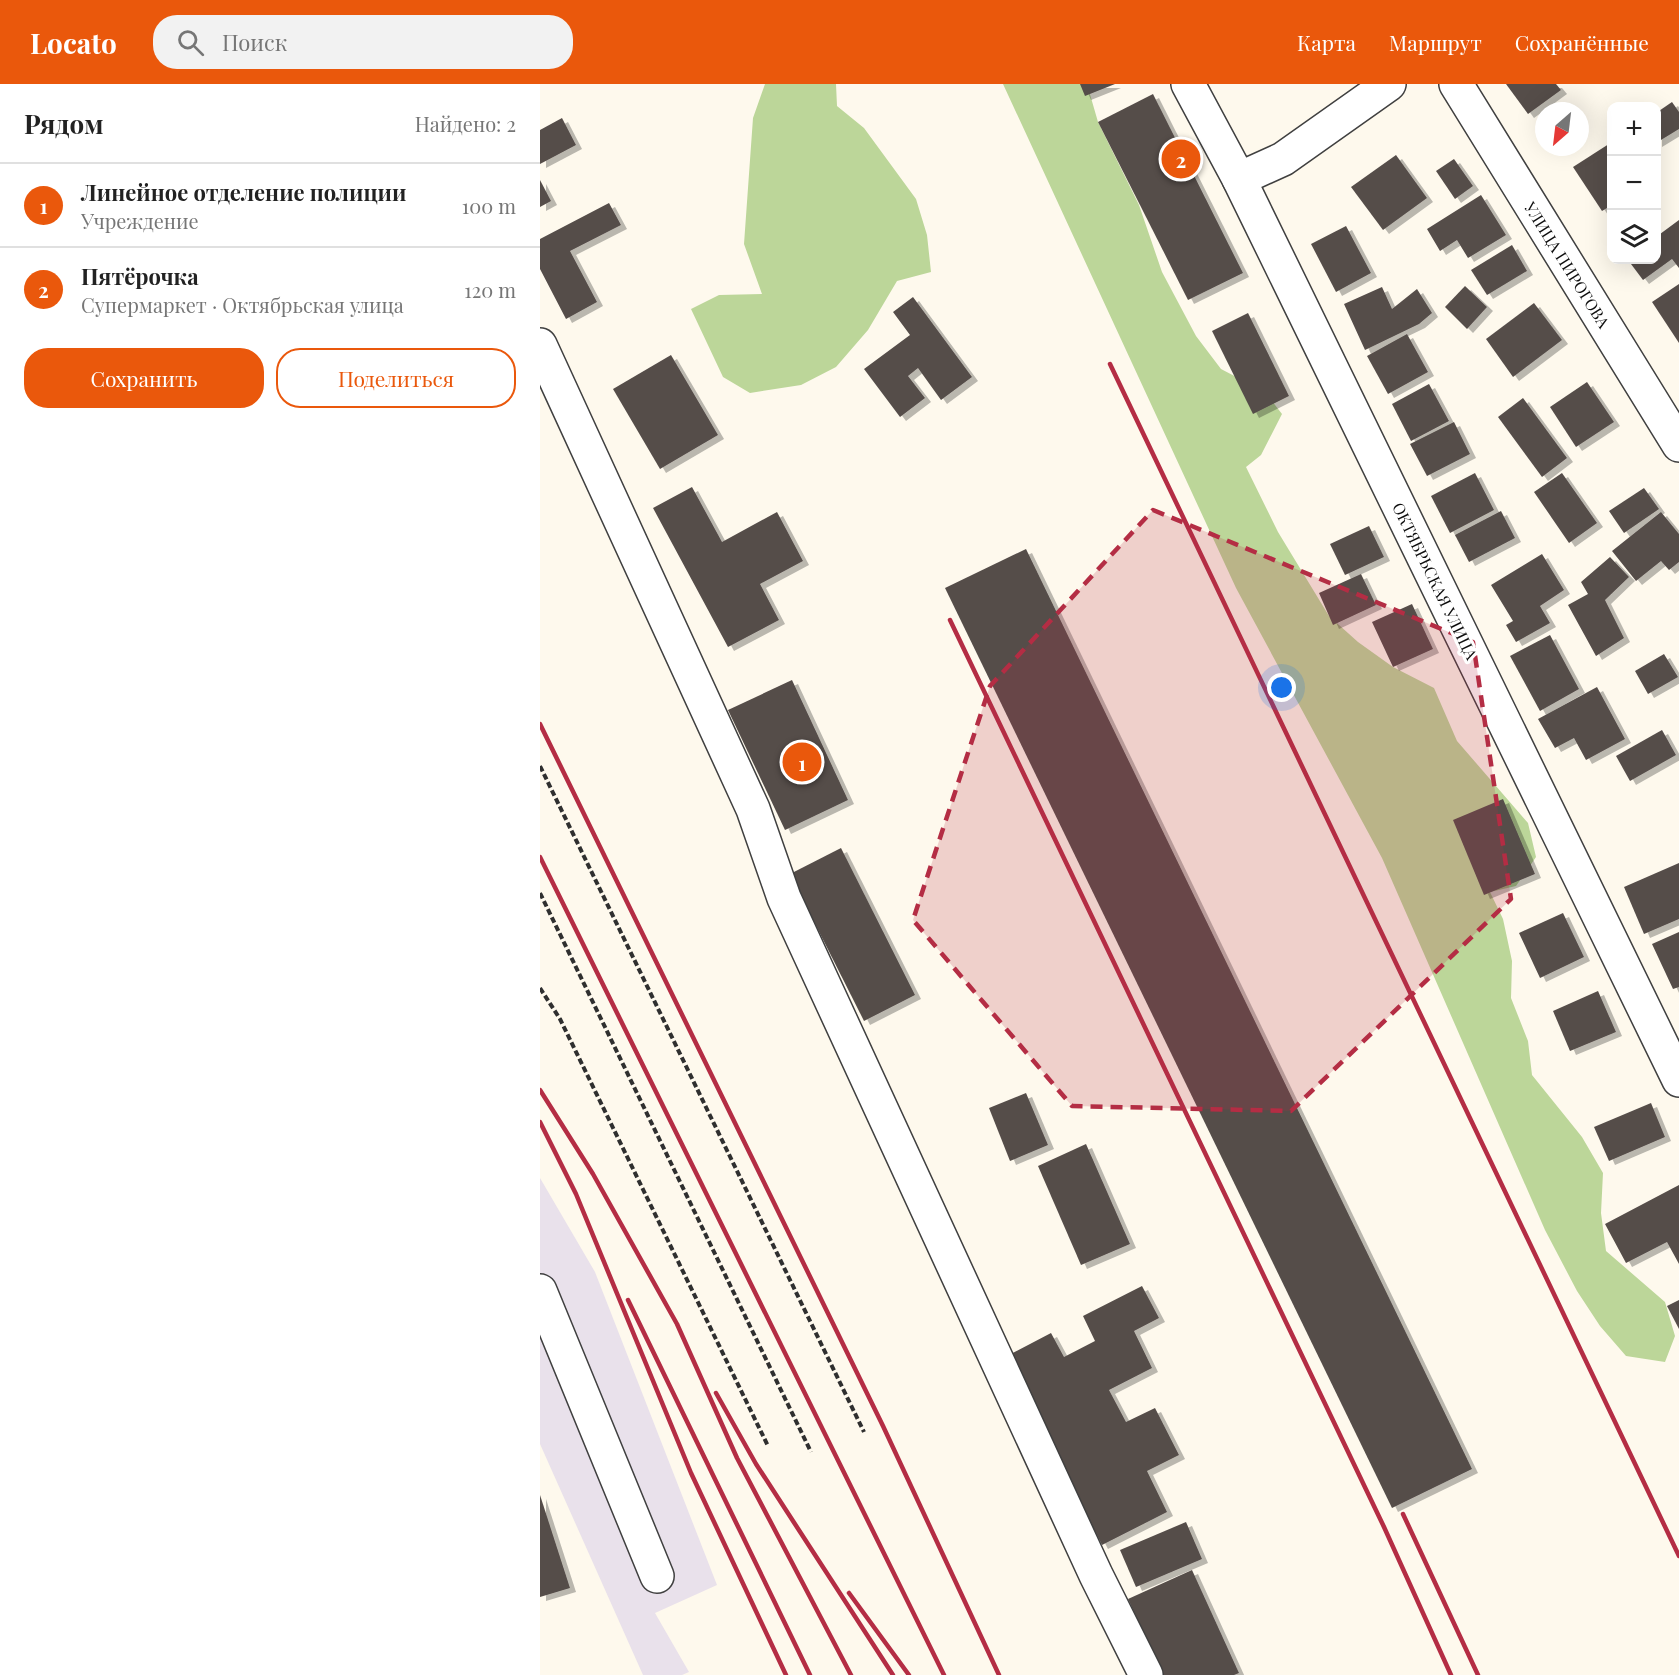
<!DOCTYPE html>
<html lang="ru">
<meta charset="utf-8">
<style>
body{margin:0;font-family:"Playfair Display",serif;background:#f2f2f2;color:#222}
.controls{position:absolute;right:18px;top:18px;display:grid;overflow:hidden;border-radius:12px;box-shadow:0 6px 24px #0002}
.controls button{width:54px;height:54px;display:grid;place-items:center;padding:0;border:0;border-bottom:2px solid #e0e0e0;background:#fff;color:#222;font:30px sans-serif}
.compass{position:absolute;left:995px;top:18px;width:54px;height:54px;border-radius:50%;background:#fff;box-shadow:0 6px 24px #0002;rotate:208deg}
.you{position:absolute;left:742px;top:604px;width:21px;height:21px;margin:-15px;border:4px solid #fff;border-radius:50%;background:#1a73e8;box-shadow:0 0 0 9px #1a73e833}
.badge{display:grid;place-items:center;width:39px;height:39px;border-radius:50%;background:#ea580c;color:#fff;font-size:20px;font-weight:700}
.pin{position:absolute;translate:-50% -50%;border:3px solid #fff;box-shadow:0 2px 6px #0006}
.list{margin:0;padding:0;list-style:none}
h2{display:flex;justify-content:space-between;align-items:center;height:78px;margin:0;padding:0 24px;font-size:26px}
h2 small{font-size:20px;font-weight:400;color:#767676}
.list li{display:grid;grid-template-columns:39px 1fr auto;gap:18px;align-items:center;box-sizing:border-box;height:84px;padding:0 24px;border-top:2px solid #e0e0e0}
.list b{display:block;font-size:22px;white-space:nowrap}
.list p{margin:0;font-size:20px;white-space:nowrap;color:#767676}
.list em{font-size:20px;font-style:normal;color:#767676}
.actions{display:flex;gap:12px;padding:18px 24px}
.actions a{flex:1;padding:14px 0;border:2px solid #ea580c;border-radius:24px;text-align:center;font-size:21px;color:#ea580c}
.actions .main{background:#ea580c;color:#fff}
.icon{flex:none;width:33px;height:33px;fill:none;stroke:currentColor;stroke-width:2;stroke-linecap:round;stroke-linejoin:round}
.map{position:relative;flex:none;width:1139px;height:1591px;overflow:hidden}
header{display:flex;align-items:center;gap:36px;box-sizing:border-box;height:84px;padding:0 30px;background:#ea580c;color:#fff}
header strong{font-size:28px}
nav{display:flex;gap:33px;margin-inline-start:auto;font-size:21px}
.search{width:420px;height:54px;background:#f2f2f2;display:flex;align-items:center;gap:15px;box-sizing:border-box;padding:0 21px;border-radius:24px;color:#767676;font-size:22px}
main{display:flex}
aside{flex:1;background:#fff}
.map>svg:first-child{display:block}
.industrial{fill:#e9e1eb}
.forest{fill:#bcd699}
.building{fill:#554d4a;filter:url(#shadow)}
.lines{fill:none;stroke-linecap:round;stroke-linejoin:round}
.minor-casing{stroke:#404040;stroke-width:36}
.path{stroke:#2f2f2f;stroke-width:4;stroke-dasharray:6 3;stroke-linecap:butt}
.minor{stroke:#fff;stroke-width:33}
.rail{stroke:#b42d44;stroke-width:4.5}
.marked{fill:#b42d44;fill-opacity:0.2;stroke:#b42d44;stroke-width:4.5;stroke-dasharray:12 8;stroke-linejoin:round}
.labels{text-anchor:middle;stroke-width:6;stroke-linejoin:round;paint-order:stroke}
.street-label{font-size:16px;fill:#0d0d0d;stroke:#fff}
</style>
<header>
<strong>Locato</strong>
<div class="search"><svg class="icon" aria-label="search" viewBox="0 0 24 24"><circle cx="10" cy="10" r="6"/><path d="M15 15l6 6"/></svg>Поиск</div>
<nav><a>Карта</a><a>Маршрут</a><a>Сохранённые</a></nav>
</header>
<main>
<aside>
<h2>Рядом<small>Найдено: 2</small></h2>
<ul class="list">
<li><span class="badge">1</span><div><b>Линейное отделение полиции</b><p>Учреждение</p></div><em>100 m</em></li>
<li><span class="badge">2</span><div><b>Пятёрочка</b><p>Супермаркет · Октябрьская улица</p></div><em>120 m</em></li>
</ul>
<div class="actions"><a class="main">Сохранить</a><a>Поделиться</a></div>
</aside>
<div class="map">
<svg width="1139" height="1591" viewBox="0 0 1139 1591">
<defs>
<filter id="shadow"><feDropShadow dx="6" dy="4" stdDeviation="0" flood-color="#0004"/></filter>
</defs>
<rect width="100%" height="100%" fill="#fef9ed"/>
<polygon class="industrial" points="0,1094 55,1188 177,1501 115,1529 149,1588 142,1591 103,1591 0,1360"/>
<g class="forest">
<polygon points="225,0 296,0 297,22 324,44 376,115 387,151 391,188 357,197 328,246 296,283 261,301 210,309 183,293 151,225 179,211 222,210 204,160 213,34"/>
<polygon points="463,0 547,0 558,38 599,121 622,188 656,252 681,285 725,308 742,330 721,371 706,383 738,448 789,532 818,558 853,583 894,604 917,657 988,739 996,773 976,802 950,808 963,835 972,877 971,914 988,957 992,991 1042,1053 1063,1089 1061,1129 1066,1167 1125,1218 1135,1252 1125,1278 1086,1272 1060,1242 1037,1207 1005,1146 842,774 696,504"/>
</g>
<g class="building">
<polygon points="540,0 575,0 545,12"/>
<polygon points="966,0 1016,0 1021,6 988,30"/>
<polygon points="613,10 703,189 648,216 558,38"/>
<polygon points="1132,18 1139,28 1139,45 1116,59 1116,29"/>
<polygon points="22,34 36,61 0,80 0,46"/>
<polygon points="1072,58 1072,121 1062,127 1033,83"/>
<polygon points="856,71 887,114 843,146 811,103"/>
<polygon points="914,75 933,102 915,115 896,87"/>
<polygon points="0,96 11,117 0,123"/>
<polygon points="941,111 966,151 928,174 917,156 900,167 887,145"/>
<polygon points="69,119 81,141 30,167 57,218 26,235 0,185 0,155"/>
<polygon points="1139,136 1139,184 1132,175 1103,196 1088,176 1116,176 1116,153"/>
<polygon points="806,142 831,189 796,208 771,160"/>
<polygon points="972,161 987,187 947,211 931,186"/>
<polygon points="1139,200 1139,259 1112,218"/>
<polygon points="925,202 947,223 927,245 905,223"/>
<polygon points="842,203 852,225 877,205 892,229 879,240 825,266 804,220"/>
<polygon points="373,213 432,293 401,316 378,284 368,292 385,314 360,333 324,285 370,251 353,228"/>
<polygon points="994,219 1022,256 973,293 946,255"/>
<polygon points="708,229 749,312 713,330 672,247"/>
<polygon points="867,250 888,288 848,310 827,272"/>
<polygon points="131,271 178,351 120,385 73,305"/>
<polygon points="1047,298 1074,338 1036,363 1010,323"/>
<polygon points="889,300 909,337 871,357 852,320"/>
<polygon points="983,314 1027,374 1002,393 958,333"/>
<polygon points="914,338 930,370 887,392 870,360"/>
<polygon points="935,389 954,426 910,449 891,412"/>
<polygon points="1022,389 1057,439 1029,459 994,408"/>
<polygon points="152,403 182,458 237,428 263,477 220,500 239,536 188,563 113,424"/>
<polygon points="1104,404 1119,425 1084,449 1069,427"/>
<polygon points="961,427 975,454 929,478 915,451"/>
<polygon points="1121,428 1139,450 1139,478 1129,486 1121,477 1096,497 1072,467"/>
<polygon points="829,442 844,473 805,491 790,460"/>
<polygon points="486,465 932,1385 852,1424 405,504"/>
<polygon points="1002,470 1024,506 1000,522 1010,539 976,558 966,541 973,537 951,501"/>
<polygon points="1070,473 1089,493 1065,516 1084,554 1056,572 1028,521 1048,510 1041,498"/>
<polygon points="821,490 836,521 793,541 779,509"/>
<polygon points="872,520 893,565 853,583 832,538"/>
<polygon points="1010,551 1039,605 1000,627 970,572"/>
<polygon points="1124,570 1138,593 1108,610 1095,587"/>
<polygon points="252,596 308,716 245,746 188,626"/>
<polygon points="1057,603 1085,655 1046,676 1034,654 1015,664 998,635"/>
<polygon points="1122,646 1136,671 1090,697 1076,672"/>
<polygon points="963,715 995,790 944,811 913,736"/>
<polygon points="301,764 375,911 324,937 250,790"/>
<polygon points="1139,779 1139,835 1104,850 1084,803"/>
<polygon points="1023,829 1044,873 1000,894 979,849"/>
<polygon points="1139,848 1139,903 1133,905 1112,860"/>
<polygon points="1058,907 1076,948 1030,967 1013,927"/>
<polygon points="486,1009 508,1061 470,1077 449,1024"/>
<polygon points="1111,1019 1125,1053 1069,1077 1054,1043"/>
<polygon points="546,1060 590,1160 541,1181 498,1082"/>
<polygon points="1139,1101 1139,1180 1127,1158 1086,1179 1065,1140"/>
<polygon points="602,1202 619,1234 594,1247 612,1284 569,1306 586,1338 615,1324 639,1371 607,1387 627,1428 562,1461 465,1273 511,1249 524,1273 555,1257 543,1232"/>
<polygon points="1139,1216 1139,1245 1127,1222"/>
<polygon points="0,1411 30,1504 0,1513"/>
<polygon points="646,1438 662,1475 596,1503 580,1466"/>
<polygon points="652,1486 699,1589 694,1591 623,1591 588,1515"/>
</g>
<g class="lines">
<g class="minor-casing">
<g id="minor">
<polyline points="648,0 699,95 1139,996"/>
<polyline points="916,0 1139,361"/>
<polyline points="699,95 743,75 849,0"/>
<polyline points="0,261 213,725 244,814 556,1491 606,1591"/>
<polyline points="0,1207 117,1492"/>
</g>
</g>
<g class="path">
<polyline points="0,682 324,1348"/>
<polyline points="0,809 271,1368"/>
<polyline points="0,904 20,935 228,1362"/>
</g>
<use href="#minor" class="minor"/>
<g class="rail">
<polyline points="570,280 1139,1472"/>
<polyline points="410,536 844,1443 911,1591"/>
<polyline points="0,640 343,1342 459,1591"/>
<polyline points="0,773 404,1591"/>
<polyline points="0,1006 53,1090 137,1240 197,1374 311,1591"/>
<polyline points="0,1038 36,1110 151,1389 246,1591"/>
<polyline points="88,1216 270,1591"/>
<polyline points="176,1309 216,1380 353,1591"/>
<polyline points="863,1430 938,1591"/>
<polyline points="309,1509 369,1591"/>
</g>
</g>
<path class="marked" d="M613,426L933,558L971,815L751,1027L532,1022L373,836L450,602Z"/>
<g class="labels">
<g class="street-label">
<text transform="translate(1027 181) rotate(58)" y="6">УЛИЦА ПИРОГОВА</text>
<text transform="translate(895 497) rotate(64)" y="6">ОКТЯБРЬСКАЯ УЛИЦА</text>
</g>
</g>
</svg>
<div class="controls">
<button>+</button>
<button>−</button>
<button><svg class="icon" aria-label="layers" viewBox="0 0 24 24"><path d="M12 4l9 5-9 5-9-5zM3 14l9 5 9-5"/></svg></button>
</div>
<svg class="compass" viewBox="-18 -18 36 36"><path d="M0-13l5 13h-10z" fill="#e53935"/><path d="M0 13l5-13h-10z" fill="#767676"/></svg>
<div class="you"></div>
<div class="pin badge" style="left:262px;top:678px">1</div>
<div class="pin badge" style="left:641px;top:75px">2</div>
</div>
</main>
